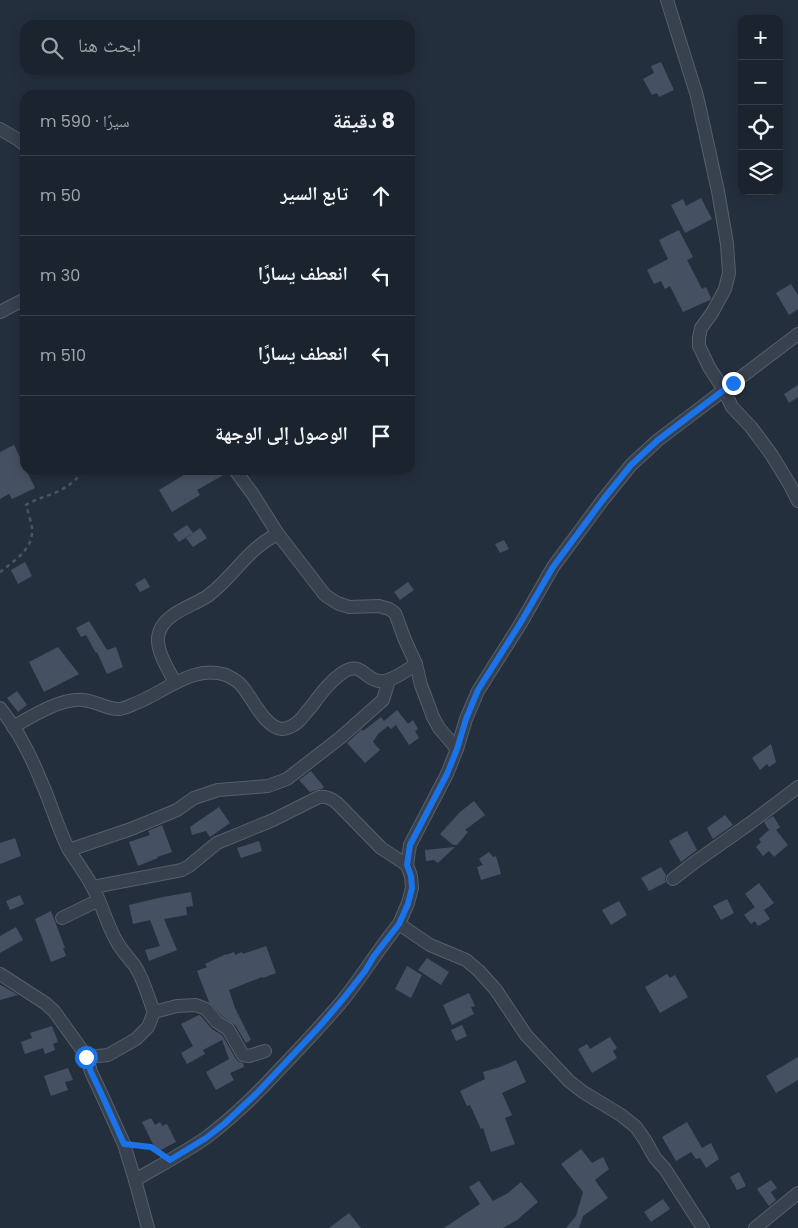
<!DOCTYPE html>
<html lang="ar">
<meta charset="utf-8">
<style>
body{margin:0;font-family:Poppins,"Noto Naskh Arabic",sans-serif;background:#242b36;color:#f1f3f6;direction:rtl}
.controls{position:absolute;right:15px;top:15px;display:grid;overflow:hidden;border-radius:10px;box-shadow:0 2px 12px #0003}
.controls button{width:45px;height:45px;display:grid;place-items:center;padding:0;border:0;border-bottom:1px solid #39404a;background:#1b232e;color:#f1f3f6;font:25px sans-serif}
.stop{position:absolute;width:15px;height:15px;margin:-11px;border:4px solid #1a73e8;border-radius:50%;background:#fff}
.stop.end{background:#1a73e8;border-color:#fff;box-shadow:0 1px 5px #0008}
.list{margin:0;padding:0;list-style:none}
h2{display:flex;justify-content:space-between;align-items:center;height:65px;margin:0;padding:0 20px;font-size:21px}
h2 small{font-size:16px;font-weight:400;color:#a0a4aa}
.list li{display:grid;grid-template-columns:32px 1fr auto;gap:15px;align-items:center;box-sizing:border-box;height:80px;padding:0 20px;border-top:1px solid #39404a}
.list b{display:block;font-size:19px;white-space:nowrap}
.list em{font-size:16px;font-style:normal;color:#a0a4aa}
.icon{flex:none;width:28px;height:28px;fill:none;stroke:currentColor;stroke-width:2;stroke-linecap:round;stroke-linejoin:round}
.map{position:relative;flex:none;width:798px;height:1228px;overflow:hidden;direction:ltr}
.search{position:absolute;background:#1b232e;box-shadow:0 2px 12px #0003;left:20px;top:20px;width:395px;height:55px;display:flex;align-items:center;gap:12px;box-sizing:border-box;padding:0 18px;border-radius:15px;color:#a0a4aa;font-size:19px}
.panel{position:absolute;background:#1b232e;box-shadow:0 2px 12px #0003;left:20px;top:90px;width:395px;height:385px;border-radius:15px;direction:rtl}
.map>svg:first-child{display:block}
.building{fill:#455162}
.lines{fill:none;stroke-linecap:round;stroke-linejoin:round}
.minor-casing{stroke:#565f6c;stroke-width:14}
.path{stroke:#44595c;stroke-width:2.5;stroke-dasharray:4 4;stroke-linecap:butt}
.minor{stroke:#38414e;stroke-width:12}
.route{stroke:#1a73e8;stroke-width:6}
</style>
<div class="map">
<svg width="798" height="1228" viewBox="0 0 798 1228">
<rect width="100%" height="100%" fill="#242f3e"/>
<g class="building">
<polygon points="661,62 674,90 659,97 657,93 652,95 643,79 654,73 651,66"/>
<polygon points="701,198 712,219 685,233 671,205 683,199 686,206"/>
<polygon points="679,230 693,257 687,260 702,289 706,287 711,298 710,300 683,312 670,286 665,289 661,281 654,284 647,270 668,259 659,240"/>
<polygon points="791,284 798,295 798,309 789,315 776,293"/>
<polygon points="798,385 798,397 789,403 784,394"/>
<polygon points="14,445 35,488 12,499 9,494 0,499 0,452"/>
<polygon points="192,470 227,470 227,473 197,490 200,495 172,512 159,490"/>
<polygon points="187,525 193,533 179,542 173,534"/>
<polygon points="200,528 207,538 193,547 186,538"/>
<polygon points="504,540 509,549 500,553 495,544"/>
<polygon points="25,562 32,576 18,584 11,570"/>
<polygon points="145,578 150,587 140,592 135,584"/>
<polygon points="408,582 414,590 400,600 394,592"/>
<polygon points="89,621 107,650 116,647 123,667 107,674 97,652 96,653 86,635 81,637 76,628"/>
<polygon points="58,647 79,674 44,692 29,662"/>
<polygon points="17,691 27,705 18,712 7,698"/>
<polygon points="397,710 408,724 413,720 418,729 415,731 419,738 409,745 396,725 391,729 388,726 378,734 373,742 380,750 365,763 347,743 362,729 363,731 381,717 384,721"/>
<polygon points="771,744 776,762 769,767 767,764 760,770 752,758"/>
<polygon points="311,771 324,787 322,789 316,790 310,792 299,780"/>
<polygon points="474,801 485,815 465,830 468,832 457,845 453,845 440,834 460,812"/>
<polygon points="219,807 230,823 210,837 206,831 192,835 190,827"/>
<polygon points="725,815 733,825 713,839 707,828"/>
<polygon points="773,816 780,827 776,830 788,845 774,857 769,851 763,856 756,847 761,842 759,839 769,830 764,822"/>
<polygon points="162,825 172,852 157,857 158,858 138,866 129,842 150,835 148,831"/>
<polygon points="687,831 697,850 681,862 669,841"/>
<polygon points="15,838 21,856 0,864 0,843"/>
<polygon points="259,841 262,851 241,858 237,848"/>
<polygon points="455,847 438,863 434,860 426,861 425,850"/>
<polygon points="489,852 493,857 496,856 501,874 481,880 477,867 483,865 479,859"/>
<polygon points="661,867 666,875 665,880 666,882 649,891 641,878"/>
<polygon points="759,883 774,903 764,910 770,919 758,926 755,921 751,924 744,915 755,907 745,894"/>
<polygon points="191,892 193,906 186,907 187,915 164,919 177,950 149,961 145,950 160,946 150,920 133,924 129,905 158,898"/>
<polygon points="20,895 24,904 10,910 6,901"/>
<polygon points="727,899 734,913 721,920 713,906"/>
<polygon points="619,901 627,915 611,925 602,910"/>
<polygon points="51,911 65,948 63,948 66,956 51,962 35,919"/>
<polygon points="16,927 23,940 0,953 0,936"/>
<polygon points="266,946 276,973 263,978 262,977 229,990 235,1008 251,1040 246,1043 235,1025 222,1016 209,1002 197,971 207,967 205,964 226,954 226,955 234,952 235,955 242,952 243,954"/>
<polygon points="427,958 449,972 441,985 418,970"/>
<polygon points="407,966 422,975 411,998 395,989"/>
<polygon points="667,974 670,978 675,975 688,997 660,1013 645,987"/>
<polygon points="0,985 1,985 18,995 0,1000"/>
<polygon points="469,993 475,1006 471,1007 474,1014 452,1025 443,1005"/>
<polygon points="199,1015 201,1016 212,1029 222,1035 236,1059 239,1062 243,1063 244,1067 230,1073 234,1080 216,1090 206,1072 229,1059 222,1040 203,1050 205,1054 187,1064 181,1053 193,1046 181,1024"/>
<polygon points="462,1025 467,1036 456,1041 451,1030"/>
<polygon points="52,1026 58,1042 53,1044 55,1050 45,1054 43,1048 25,1054 21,1042 32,1038 30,1033"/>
<polygon points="610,1037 617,1048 613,1051 617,1058 592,1073 578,1049 587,1044 590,1049"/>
<polygon points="798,1057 798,1080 776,1093 766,1076"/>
<polygon points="516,1060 526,1082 502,1093 512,1115 505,1118 515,1144 491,1152 483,1128 481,1129 470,1105 467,1106 460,1091 485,1079 483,1072 500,1067"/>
<polygon points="68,1068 73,1080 65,1082 68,1090 51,1096 44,1076"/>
<polygon points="151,1118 155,1125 160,1122 162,1126 167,1124 176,1142 157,1152 142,1122"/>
<polygon points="687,1122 702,1148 711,1143 719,1159 706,1168 700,1158 696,1159 691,1152 676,1161 662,1137"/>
<polygon points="581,1149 592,1163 603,1157 609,1169 595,1180 608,1198 583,1216 579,1228 566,1228 576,1216 583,1192 561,1164"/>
<polygon points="739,1172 746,1186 737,1190 730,1177"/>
<polygon points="771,1180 777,1188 771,1192 776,1200 769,1206 757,1189"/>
<polygon points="479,1181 493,1201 508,1193 521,1182 538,1202 517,1220 503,1228 444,1228 480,1204 469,1187"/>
<polygon points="663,1199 670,1209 651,1222 644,1212"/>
<polygon points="349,1213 361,1228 329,1228"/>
</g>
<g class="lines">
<g class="minor-casing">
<g id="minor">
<polyline points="667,0 697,96 718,191 727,244 729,273 725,289 712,313 701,328 699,338 699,346 709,367 724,390 732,407 751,427 771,454 790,485 798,501"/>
<polyline points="0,129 17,139 25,145"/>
<polyline points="0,312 25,299"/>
<polyline points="235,470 252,493 278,534 325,595 337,603 349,607 379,606 389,609 395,613 405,640 416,664 421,685 433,717 439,728 457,749"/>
<path d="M175,682C168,669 154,648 159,633C164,613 194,606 209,595C234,576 249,547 278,534"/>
<path d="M0,708C17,729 31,756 41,781C51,803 57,826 68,848C76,862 87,875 94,890C103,907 107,925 117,942C122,951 129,958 135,966C144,980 148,997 154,1012L148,1027L136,1039L108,1055L87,1057"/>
<path d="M13,727C32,716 61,698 83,700C96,701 108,710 120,709C125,708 130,706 134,704C164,693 192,664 226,675C230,677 238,681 241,685C252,697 264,727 282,729C287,729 295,725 299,721C303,717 307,711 311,707C320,695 329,682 342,673C361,660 364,679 379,681C390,683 407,670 416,664"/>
<polyline points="69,850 131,829 177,810 194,798 218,790 268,786 287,779 340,738 383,700 389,680"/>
<polyline points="673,879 695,862 749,824 798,787"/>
<path d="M93,887L182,870L189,866L217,843L273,820L319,797C326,796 331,798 337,803L381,848L407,865"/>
<polyline points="62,918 99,900"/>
<polyline points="399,924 408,903 412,888 411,876 407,865 410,845 447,774 457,749 466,719 478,691 521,623 553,567 602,501 631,465 658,440 798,334"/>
<polyline points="0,974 31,994 45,1003 54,1011 87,1057 91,1072 101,1093 124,1144 135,1180 148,1228"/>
<polyline points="154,1012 177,1006 196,1005 206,1009 217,1022 228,1029 243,1055 249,1056 265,1051"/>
<path d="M135,1180C159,1166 184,1153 207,1137C233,1117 257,1094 279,1070C301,1047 323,1024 343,1000C363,975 379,948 399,924L430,945L466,960L479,971L496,990L526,1035L569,1081L583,1092L621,1115L636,1127L645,1140L655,1158L665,1169L703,1228"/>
<polyline points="755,1228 798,1193"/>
</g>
</g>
<g class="path">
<path d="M0,572C14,561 34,549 32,528C31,521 28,512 26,505C36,499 42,498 52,494C65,489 76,481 84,470"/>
<polyline points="138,1146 151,1147 159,1152"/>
</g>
<use href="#minor" class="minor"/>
</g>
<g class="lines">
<polyline class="route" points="86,1057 91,1072 101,1093 124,1144 151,1147 170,1160 206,1138 224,1124 257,1093 320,1026 343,999 365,971 374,956 399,924 408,904 412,888 411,876 407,865 410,845 447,774 457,749 466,719 478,690 521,622 553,567 602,501 631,465 658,440 733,383"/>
</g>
</svg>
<div class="controls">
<button>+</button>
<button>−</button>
<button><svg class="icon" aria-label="locate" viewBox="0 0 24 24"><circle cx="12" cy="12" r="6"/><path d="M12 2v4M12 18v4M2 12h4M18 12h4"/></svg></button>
<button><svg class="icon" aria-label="layers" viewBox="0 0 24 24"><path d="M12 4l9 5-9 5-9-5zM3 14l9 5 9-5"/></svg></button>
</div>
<div class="stop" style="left:86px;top:1057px"></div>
<div class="stop end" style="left:733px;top:383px"></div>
<div class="search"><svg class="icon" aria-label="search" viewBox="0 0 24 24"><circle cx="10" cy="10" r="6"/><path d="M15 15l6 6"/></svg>ابحث هنا</div>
<section class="panel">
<h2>8 دقيقة<small>سيرًا · 590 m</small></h2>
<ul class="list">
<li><svg class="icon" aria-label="ahead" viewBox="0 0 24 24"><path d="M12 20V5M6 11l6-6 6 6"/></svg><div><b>تابع السير</b></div><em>50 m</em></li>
<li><svg class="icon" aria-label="left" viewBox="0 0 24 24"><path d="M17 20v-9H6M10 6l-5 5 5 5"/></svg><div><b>انعطف يسارًا</b></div><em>30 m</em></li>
<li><svg class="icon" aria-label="left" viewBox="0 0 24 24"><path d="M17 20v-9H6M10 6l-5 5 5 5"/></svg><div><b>انعطف يسارًا</b></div><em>510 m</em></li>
<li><svg class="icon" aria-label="arrive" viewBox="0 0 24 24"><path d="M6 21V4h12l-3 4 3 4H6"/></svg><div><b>الوصول إلى الوجهة</b></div></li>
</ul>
</section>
</div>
